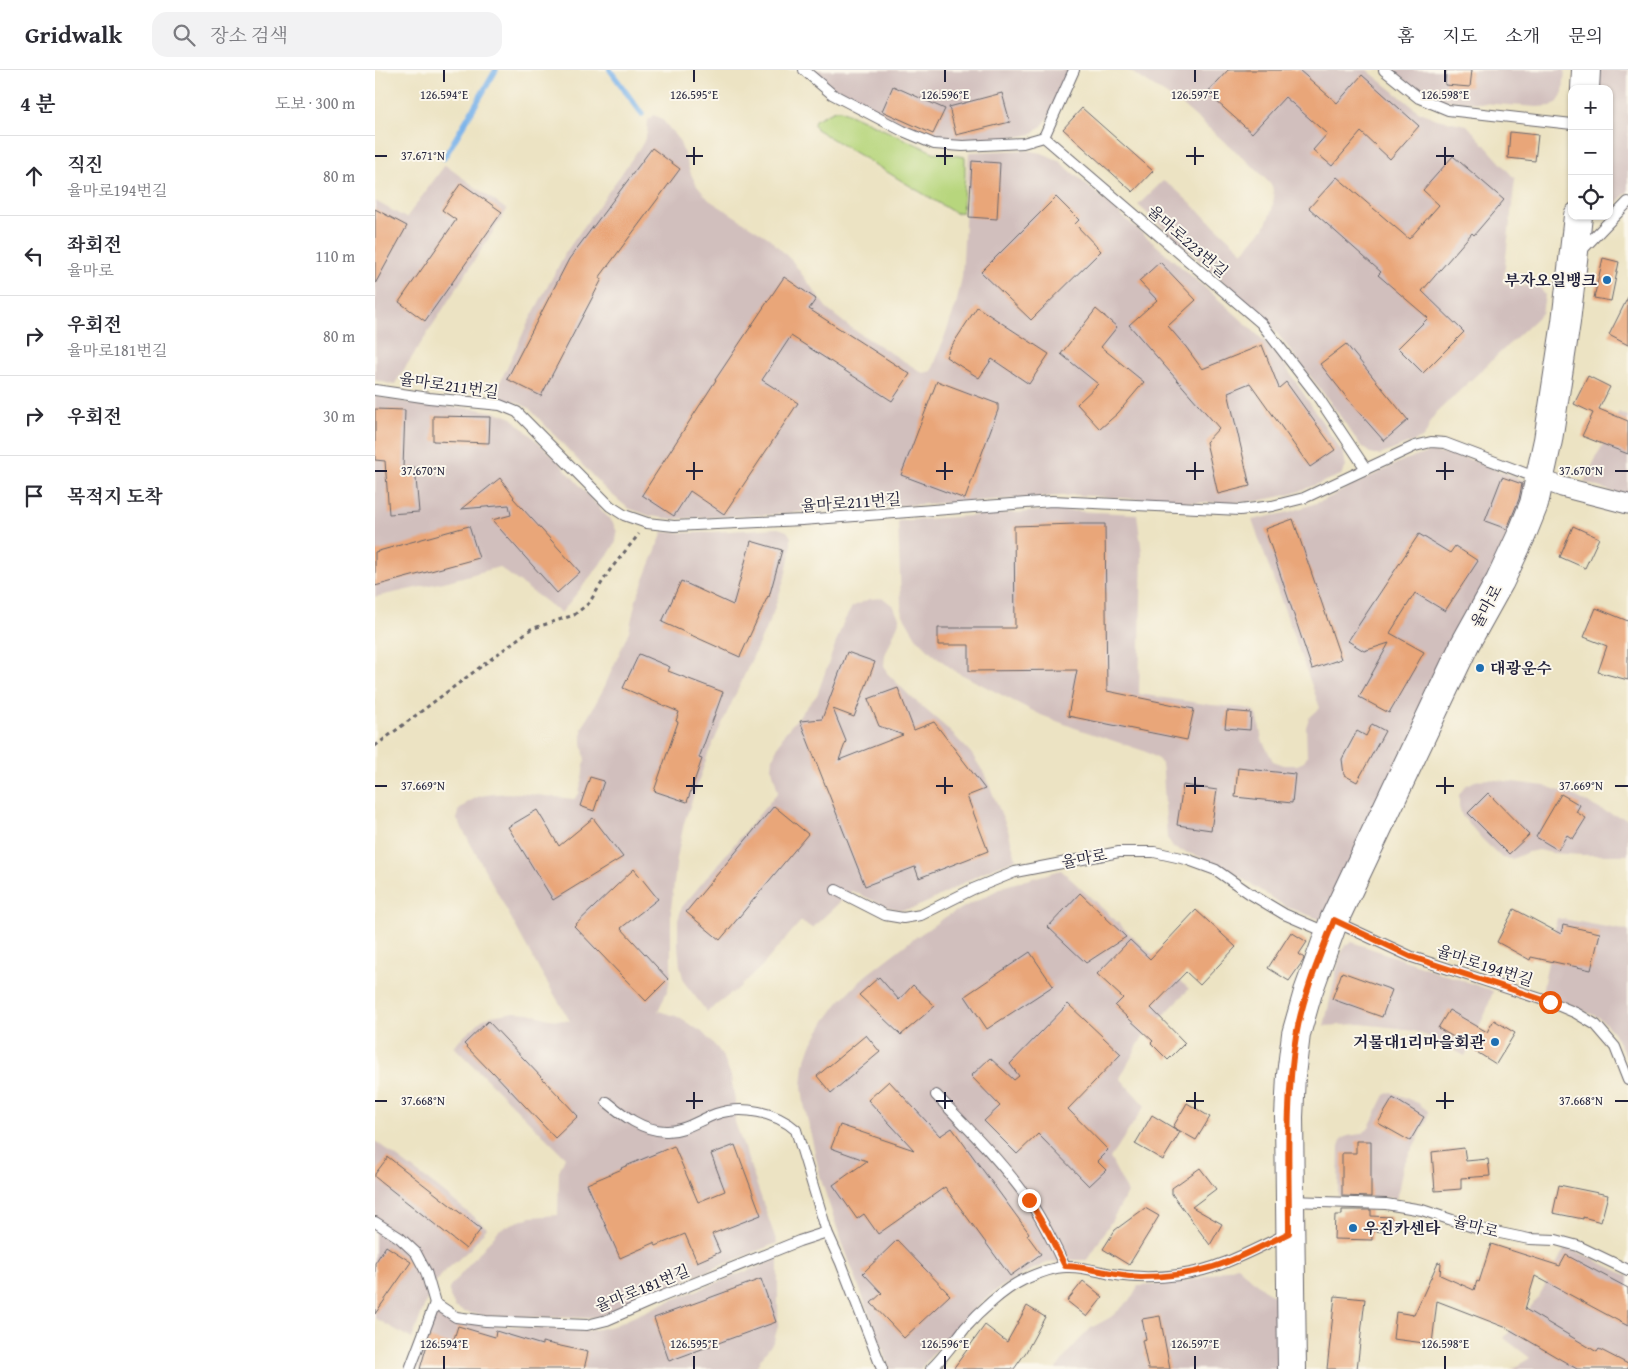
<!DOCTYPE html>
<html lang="ko">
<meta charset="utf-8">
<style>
body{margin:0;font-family:"Gentium Book Plus","Noto Serif KR",serif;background:#f2f2f3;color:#2b2b33}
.controls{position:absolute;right:15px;top:15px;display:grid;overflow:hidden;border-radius:10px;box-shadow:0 1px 4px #0004}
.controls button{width:45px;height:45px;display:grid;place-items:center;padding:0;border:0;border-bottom:1px solid #e1e1e2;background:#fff;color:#2b2b33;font:25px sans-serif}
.stop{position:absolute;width:15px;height:15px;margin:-11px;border:4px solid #ea580c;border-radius:50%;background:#fff}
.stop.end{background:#ea580c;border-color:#fff;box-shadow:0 1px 5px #0008}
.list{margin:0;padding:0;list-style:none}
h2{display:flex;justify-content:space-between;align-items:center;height:65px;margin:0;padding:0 20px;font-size:21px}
h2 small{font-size:16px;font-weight:400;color:#7c7c81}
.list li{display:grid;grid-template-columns:32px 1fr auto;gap:15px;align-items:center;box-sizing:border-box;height:80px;padding:0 20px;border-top:1px solid #e1e1e2}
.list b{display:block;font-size:19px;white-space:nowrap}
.list p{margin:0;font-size:16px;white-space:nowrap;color:#7c7c81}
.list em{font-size:16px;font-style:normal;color:#7c7c81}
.icon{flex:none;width:28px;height:28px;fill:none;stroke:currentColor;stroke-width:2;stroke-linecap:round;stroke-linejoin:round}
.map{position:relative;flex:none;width:1253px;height:1299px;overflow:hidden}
header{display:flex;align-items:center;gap:30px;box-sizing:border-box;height:70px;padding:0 25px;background:#fff;border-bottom:1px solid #e1e1e2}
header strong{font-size:24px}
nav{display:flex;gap:28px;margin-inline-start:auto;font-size:18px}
.search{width:350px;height:45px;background:#f2f2f3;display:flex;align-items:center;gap:12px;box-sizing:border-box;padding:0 18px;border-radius:15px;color:#7c7c81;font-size:19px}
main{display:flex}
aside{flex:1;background:#fff}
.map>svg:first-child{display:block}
.industrial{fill:#d1bfbd}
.green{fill:#b7d67d;stroke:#6c7c5c}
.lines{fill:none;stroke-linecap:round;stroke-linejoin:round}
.stream{stroke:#7ab3ea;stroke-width:5.5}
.building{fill:#e9a679}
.lane-casing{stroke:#69666b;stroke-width:12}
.street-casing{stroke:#69666b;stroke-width:21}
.secondary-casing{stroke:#69666b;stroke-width:30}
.path{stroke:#69666b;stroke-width:3;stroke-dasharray:4 4;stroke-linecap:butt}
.lane{stroke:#fff;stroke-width:10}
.street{stroke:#fff;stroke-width:19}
.secondary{stroke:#fff;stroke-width:28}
.route{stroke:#ea580c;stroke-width:6}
.ticks{fill:none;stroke:#22223b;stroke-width:2}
.poi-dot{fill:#1f6fb2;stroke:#fbf7ec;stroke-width:2}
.labels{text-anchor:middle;stroke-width:4;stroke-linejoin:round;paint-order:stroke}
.street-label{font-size:16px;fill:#22223b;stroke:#fbf7ec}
.poi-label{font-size:16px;font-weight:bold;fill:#22223b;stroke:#fbf7ec;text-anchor:end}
.ticks-label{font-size:12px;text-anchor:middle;fill:#22223b;stroke:#fbf7ec;stroke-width:4;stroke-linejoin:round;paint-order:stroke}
</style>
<header>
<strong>Gridwalk</strong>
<div class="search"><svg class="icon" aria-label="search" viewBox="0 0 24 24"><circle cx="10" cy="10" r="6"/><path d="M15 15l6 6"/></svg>장소 검색</div>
<nav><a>홈</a><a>지도</a><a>소개</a><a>문의</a></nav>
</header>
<main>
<aside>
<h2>4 분<small>도보 · 300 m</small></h2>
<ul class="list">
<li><svg class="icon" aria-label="ahead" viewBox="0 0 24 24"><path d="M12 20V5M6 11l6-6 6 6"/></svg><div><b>직진</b><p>율마로194번길</p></div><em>80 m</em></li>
<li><svg class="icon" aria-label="left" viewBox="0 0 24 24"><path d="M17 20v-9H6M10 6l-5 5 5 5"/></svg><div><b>좌회전</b><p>율마로</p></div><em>110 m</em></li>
<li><svg class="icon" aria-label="right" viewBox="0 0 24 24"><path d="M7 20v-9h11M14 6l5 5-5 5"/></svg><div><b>우회전</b><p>율마로181번길</p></div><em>80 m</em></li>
<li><svg class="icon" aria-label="right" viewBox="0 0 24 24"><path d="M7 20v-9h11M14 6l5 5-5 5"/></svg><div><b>우회전</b></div><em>30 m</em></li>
<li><svg class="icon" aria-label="arrive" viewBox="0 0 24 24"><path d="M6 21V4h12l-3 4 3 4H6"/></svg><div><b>목적지 도착</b></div></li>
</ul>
</aside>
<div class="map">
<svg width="1253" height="1299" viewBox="0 0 1253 1299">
<rect width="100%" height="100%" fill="#fbf7ec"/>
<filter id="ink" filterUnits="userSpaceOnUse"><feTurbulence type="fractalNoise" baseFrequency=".02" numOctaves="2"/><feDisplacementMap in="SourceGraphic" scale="10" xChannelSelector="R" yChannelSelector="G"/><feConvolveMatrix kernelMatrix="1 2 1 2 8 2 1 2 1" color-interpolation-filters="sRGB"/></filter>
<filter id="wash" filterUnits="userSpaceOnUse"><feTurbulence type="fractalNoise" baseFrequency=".0096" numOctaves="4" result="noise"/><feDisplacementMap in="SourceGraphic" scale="20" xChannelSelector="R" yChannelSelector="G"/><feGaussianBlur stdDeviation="1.12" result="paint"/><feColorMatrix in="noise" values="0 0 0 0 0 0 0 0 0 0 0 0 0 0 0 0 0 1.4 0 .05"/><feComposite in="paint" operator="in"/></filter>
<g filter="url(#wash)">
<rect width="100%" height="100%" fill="#ece3c3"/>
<g class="industrial">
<polygon points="437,0 694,0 674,47 666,57 658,64 642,67 597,72 573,72 560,69 545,62 468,26"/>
<polygon points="753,0 992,0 1043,41 1062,49 1092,55 1140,109 1128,213 1145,216 1164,216 1170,225 1167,243 1061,343 1054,353 1052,362 1047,368 1005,385 995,383 986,376 955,332 894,253 763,135 788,111 800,119 868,182 889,158 897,140 899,126 897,116 881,99 806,34"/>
<polygon points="1017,0 1190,0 1188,22 1183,32 1176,36 1162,37 1065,30 1045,22"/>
<polygon points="1223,0 1253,0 1253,122 1234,139 1234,19 1222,19"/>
<polygon points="278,45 286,48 304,70 316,104 322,116 334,130 394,168 418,192 453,240 476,258 548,303 557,301 581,235 587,207 594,82 651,80 667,83 683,90 858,242 888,270 907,291 969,385 971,397 966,405 917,424 883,431 856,433 807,432 702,425 437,441 393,445 297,449 275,446 253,438 230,419 154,338 141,332 122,328 125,312 153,253 191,182 268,73 272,63 273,50"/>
<polygon points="70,95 132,140 19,315 0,310 0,131 31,148"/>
<polygon points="0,326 36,333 102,339 124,343 137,348 181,389 238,453 242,462 241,472 235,482 186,543 124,497 73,511 0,527"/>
<polygon points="1244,342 1253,346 1253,427 1209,412"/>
<polygon points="1056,382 1091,388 1158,414 952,846 944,849 911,837 854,800 831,789 798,778 792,768 788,702 787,694 782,688 769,681 700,658 666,645 580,601 558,584 541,567 528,545 526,534 523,451 679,440 762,444 767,483 764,624 837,635 871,638 879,641 883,648 887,670 898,691 909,695 922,695 929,692 932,687 931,657 934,648 945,638 877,450 915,442 947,431 1029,390"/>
<polygon points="403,458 412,461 416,467 416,478 410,507 398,543 333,684 309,753 302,788 296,839 296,903 293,919 283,941 301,946 327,962 343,979 350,991 356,1007 360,1030 360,1052 402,1173 285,1220 229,1245 215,1248 111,1246 89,1242 80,1237 75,1227 75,1217 124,1160 136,1154 156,1147 183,1145 184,1101 190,1087 78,976 107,950 116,946 139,942 154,943 174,949 195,951 160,892 82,749 83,741 93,732 105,726 119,724 144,723 199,729 204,724 210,690 207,672 207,658 229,618 254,561 261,530 288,462 322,463"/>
<polygon points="508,528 518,536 525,549 510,585 509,595 512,603 536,627 574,660 596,683 609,703 633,760 641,789 613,800 553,832 539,838 526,840 513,837 477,821 437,858 426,851 387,896 365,917 332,942 309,912 305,896 303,875 303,850 307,837 403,722 397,699 398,687 409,664 442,625 468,553 477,537 494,529"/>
<polygon points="1113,709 1170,716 1198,725 1230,742 1253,749 1253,785 1206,785 1177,783 1164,780 1153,782 1137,789 1127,788 1108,770 1087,746 1084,736 1084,725 1090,716 1100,711"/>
<polygon points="686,800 814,919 767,968 745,1008 770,1036 735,1088 753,1123 713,1190 695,1190 672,1193 652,1202 626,1217 608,1231 585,1253 545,1299 515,1299 464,1164 446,1110 429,1034 427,1016 429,995 436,975 450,951 464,932 490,906 534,872 572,846 630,816"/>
<polygon points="1182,848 1253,861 1253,990 1238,962 1225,948 1167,922"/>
<polygon points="977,872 1118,921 1111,942 1090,986 1059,969 1042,962 1023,958 986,954 949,956 965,886 970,875"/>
<polygon points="1016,1022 1043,1033 1053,1041 1052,1051 1028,1096 1022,1128 963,1126 964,1076 967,1069 973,1066 986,1064 993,1059 1010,1025"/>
<polygon points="0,1071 62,1117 112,1158 95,1179 67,1204 60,1214 51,1231 37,1269 0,1248"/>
<polygon points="1190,1178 1210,1185 1253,1206 1253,1299 1137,1299 1155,1288 1129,1268 1163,1228"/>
<polygon points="403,1189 403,1256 399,1271 385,1290 381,1299 40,1299 58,1248 63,1243 78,1249 113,1255 213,1261 238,1256 289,1233"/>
<polygon points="862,1196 888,1219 905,1229 905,1299 681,1299 696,1279 716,1258 736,1247 755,1230 763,1216 794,1214 826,1208"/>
</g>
<polygon class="green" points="460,40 466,40 558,82 590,87 590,106 587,142 580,143 441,59 439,54 440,50"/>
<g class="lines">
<g class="stream">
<polyline points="235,0 267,44"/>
<polyline points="69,88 121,0"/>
</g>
</g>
<g id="blocks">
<g class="building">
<polygon points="853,0 924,0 962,33 987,5 1044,56 1015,89 986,62 957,96 938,80 952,64 910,27 877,63 832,23"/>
<polygon points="1071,0 1097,0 1095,17 1070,15"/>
<polygon points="518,16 570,39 558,64 507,41"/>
<polygon points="627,23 635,52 581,65 574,37"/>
<polygon points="707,38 778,101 758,122 688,59"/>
<polygon points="1135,62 1163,65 1160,91 1133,88"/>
<polygon points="277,78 305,99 224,208 227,209 166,326 132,309 194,189"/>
<polygon points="1078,86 1129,130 1099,165 1097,163 1047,221 1089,262 1048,303 1023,278 1053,248 1003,205 1006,202 934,138 962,107 1034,169 1064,135 1048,120"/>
<polygon points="597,91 625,93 622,149 594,147"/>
<polygon points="86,113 127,142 50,251 24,232 81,150 67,140"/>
<polygon points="681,127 704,150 700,154 726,181 656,250 606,202"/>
<polygon points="0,139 32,156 0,214"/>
<polygon points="1228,188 1244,192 1236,231 1219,228"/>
<polygon points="785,192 821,230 793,256 811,277 827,299 887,275 904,318 911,312 960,380 935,397 875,313 853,322 875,416 843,424 831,372 844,358 754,255 782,230 764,211"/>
<polygon points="409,207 441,229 434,239 535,304 517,331 416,266 387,310 423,333 349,444 315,421 299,446 267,425 341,310 340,310"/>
<polygon points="1253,227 1253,275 1234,265"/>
<polygon points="602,237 674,284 654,314 617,289 604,308 571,287 574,280"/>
<polygon points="721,239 742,257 726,277 769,312 743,343 725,359 702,334 723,314 686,284"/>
<polygon points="971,274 1033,350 1009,371 980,338 945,294"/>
<polygon points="1213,306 1235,317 1224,339 1253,351 1253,384 1207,366 1218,343 1199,334"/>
<polygon points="562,311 623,334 623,340 590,429 526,405"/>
<polygon points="0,339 30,340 28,398 40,397 44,442 14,444 10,391 0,390"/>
<polygon points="58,346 115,347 114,373 58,371"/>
<polygon points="1127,407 1147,414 1144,429 1132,459 1110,451"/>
<polygon points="125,408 139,427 138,428 205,502 182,523 117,450 136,445 134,435 86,439"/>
<polygon points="918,449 966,589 937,599 890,459"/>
<polygon points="700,454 730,454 732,621 819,639 812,670 693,646 702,600 594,601 594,575 563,575 563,558 640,558 639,456"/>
<polygon points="94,456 104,488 0,516 0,482"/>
<polygon points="1198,456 1224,468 1210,498 1185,487"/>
<polygon points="1044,464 1075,483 1080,476 1103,491 1070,541 1040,523 1015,563 1049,582 1014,643 984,627 1014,573 989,581 973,571"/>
<polygon points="376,471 407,480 394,527 393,526 365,587 287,552 306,511 358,535"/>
<polygon points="1221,538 1253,551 1253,610 1223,602 1232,576 1209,567"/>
<polygon points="472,582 500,592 479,647 458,639 471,671 464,690 528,665 504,656 493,629 523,618 539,660 559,652 610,719 592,726 613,781 544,808 540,797 490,816 425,651 447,649"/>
<polygon points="264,584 295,597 293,601 348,622 324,688 327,689 312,732 279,721 303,652 301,651 304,642 248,618"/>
<polygon points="852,641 876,643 875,660 850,658"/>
<polygon points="997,654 1010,661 982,712 969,705 967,689 982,661 991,666"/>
<polygon points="863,698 920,704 917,733 860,727"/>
<polygon points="215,707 229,711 219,741 205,736"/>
<polygon points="808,715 842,720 836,760 802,755"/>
<polygon points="1113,723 1154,765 1134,784 1093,743"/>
<polygon points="1186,724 1205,735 1201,742 1211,748 1198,769 1192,765 1183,780 1161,767"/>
<polygon points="399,736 433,764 345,870 311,842"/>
<polygon points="162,740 184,776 218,748 248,787 178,830 133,757"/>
<polygon points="259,799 283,829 246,858 293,909 271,931 199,856"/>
<polygon points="705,823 751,867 711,893 673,857"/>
<polygon points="1139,839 1186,864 1188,855 1225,863 1216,900 1156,887 1155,890 1122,872"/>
<polygon points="821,840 861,877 825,915 811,902 776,938 810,973 793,990 776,973 778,971 740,936 748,928 722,904 755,870 775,889"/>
<polygon points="916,862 932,872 924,884 929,888 928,891 914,911 893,898"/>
<polygon points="655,882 678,916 612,959 590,926"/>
<polygon points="967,902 1017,920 1007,947 957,929"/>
<polygon points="504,907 524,930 538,915 560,936 526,965 484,925"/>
<polygon points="693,934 746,984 693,1039 733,1080 722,1091 731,1100 714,1116 663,1064 642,1084 609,1051 625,1036 596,1006 615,988 639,1010 644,1006 635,994"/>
<polygon points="1074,940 1112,962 1119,950 1140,963 1121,994 1100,981 1101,980 1063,958"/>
<polygon points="113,951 203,1046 180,1068 118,1002 117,1003 89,974"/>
<polygon points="491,965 505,982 456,1023 442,1006"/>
<polygon points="514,1011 565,1066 577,1058 654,1163 652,1165 666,1184 635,1206 570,1117 503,1164 489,1144 482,1149 458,1115 492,1091 456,1078 465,1055 539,1080 493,1030"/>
<polygon points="1018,1028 1049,1047 1035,1071 1003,1053"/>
<polygon points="812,1033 835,1047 821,1070 798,1057"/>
<polygon points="777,1045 805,1062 788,1090 760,1074"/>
<polygon points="981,1071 996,1071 996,1127 967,1126 967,1083 981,1083"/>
<polygon points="360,1075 386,1145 337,1164 345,1182 322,1192 310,1164 281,1176 279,1173 245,1188 212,1114 247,1099 246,1098 299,1076 323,1132 350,1121 336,1084"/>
<polygon points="1089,1078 1091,1091 1113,1089 1115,1106 1086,1108 1086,1119 1060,1121 1057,1082"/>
<polygon points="13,1087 106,1159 91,1179 0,1107 0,1104"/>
<polygon points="825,1098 841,1119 817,1137 847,1154 835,1175 797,1124 797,1118"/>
<polygon points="1184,1115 1233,1125 1226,1152 1208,1147 1208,1149 1178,1143"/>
<polygon points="770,1138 784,1146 754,1195 728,1179 740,1160"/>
<polygon points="967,1140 996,1140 996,1146 1016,1147 1016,1162 997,1161 997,1170 959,1169 960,1145 967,1145"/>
<polygon points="522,1170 575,1225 529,1268 496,1233 507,1223 488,1203"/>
<polygon points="1116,1174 1185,1196 1191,1185 1253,1218 1253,1256 1160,1206 1150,1239 1222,1282 1224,1279 1253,1294 1253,1299 1202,1299 1132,1258 1062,1231 1057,1274 1018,1269 1021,1242 1039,1245 1063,1192 1066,1193 1065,1205 1099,1220 1102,1211 1104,1212"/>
<polygon points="11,1176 36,1192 0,1244 0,1193"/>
<polygon points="386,1209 401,1252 294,1291 279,1248"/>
<polygon points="708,1211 728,1227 712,1247 692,1231"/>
<polygon points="960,1226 990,1229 982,1299 952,1299"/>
<polygon points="652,1236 670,1247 651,1282 639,1299 578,1299 610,1255 632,1272"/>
<polygon points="785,1246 795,1299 773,1299 767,1270 771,1269 767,1249"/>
<polygon points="83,1256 120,1267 121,1261 167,1275 167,1272 213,1282 209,1299 45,1299 54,1268 77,1275"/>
</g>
</g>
</g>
<g filter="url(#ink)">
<use href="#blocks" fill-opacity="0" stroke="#69666b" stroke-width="1"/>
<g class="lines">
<g class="lane-casing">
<g id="lane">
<polyline points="429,0 457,24 528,61 559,74 588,76 648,73 669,67 886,253 941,324 991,399"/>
<polyline points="1009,0 1044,28 1073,40 1197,54"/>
<polyline points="669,67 699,0"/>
<polyline points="1205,182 1253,132"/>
<polyline points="0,320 54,328 125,335 142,342 235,436 249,445 272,453 299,456 427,450 677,431 865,440 897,436 929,428 1040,376 1056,372 1070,373 1165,409"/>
<polyline points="461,820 510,845 528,848 546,845 598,819 640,802 744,782 779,782 811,789 841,800 874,823 909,844 953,863"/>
<polyline points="959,851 1037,887 1175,932 1201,943 1221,955 1240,977 1253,1010"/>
<path d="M561,1025C593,1058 626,1091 653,1129C668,1150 679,1174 690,1197"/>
<path d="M232,1032C249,1046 267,1060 290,1061C308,1062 324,1050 341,1044C367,1035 401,1042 421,1060L452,1162"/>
<polyline points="915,1131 1011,1134 1047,1140 1101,1158 1154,1169 1181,1170 1203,1176 1253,1200"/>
<polyline points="0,1152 25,1168 41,1183 51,1202 60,1233 81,1247 111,1251 212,1255 232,1250 278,1230 424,1171 452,1162 466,1193 507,1299"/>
<polyline points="35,1299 60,1233"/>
<path d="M556,1299C569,1287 579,1272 590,1258C604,1242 629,1219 648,1210C661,1204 677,1197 691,1197C707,1196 721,1201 736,1204C758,1208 782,1208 804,1205C843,1200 878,1180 914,1163"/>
</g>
</g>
<g class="street-casing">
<polyline id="street" points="1165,409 1187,417 1253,434"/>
</g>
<g class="secondary-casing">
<g id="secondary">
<polyline points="1210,19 1211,0"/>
<polyline points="917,1299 914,1047 916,1005 921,964 933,922 959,850 1090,574 1125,511 1147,464 1159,434 1173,370 1191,252 1203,146"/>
</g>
</g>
<polyline class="path" points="0,676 156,559 199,545 214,533 235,500 264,464"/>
<use href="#lane" class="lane"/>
<use href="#street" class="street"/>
<use href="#secondary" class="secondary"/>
</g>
</g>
<g class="lines" filter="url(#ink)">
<path class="route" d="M654,1130L674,1164L690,1196C716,1197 740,1206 766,1207C790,1207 815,1204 838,1197C862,1190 891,1174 914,1163C914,1098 910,1031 921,966C928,926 944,888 959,850L1037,887L1175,932"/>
</g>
<path class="ticks" d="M69,0V12M319,0V12M570,0V12M820,0V12M1070,0V12M319,77V95M570,77V95M820,77V95M1070,77V95M0,86H12M311,86H328M561,86H578M811,86H829M1061,86H1079M319,392V410M570,392V410M820,392V410M1070,392V410M0,401H12M311,401H328M561,401H578M811,401H829M1061,401H1079M1240,401H1253M319,707V724M570,707V724M820,707V724M1070,707V724M0,716H12M311,716H328M561,716H578M811,716H829M1061,716H1079M1240,716H1253M319,1022V1039M570,1022V1039M820,1022V1039M1070,1022V1039M0,1031H12M311,1031H328M561,1031H578M811,1031H829M1061,1031H1079M1240,1031H1253M69,1286V1299M319,1286V1299M570,1286V1299M820,1286V1299M1070,1286V1299"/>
<g class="poi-dot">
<circle cx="1232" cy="210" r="5"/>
<circle cx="1105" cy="598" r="5"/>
<circle cx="1120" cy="972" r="5"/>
<circle cx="978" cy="1158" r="5"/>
</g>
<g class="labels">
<g class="street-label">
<text transform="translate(813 171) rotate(41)" y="6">율마로223번길</text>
<text transform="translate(74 315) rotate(8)" y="6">율마로211번길</text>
<text transform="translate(476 432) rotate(-4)" y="6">율마로211번길</text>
<text transform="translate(1111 536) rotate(-61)" y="6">율마로</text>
<text transform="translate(709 788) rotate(-11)" y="6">율마로</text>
<text transform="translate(1110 895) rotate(18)" y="6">율마로194번길</text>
<text transform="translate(1101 1156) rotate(15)" y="6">율마로</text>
<text transform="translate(267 1218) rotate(-22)" y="6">율마로181번길</text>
</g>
<g class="poi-label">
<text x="1222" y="216">부자오일뱅크</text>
<text x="1115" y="604" text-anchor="start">대광운수</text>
<text x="1110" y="978">거물대1리마을회관</text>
<text x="988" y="1164" text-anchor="start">우진카센타</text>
</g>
</g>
<g class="ticks-label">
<text x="69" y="29">126.594°E</text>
<text x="319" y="29">126.595°E</text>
<text x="570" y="29">126.596°E</text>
<text x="820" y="29">126.597°E</text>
<text x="1070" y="29">126.598°E</text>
<text x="48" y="90">37.671°N</text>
<text x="48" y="405">37.670°N</text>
<text x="1206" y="405">37.670°N</text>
<text x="48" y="720">37.669°N</text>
<text x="1206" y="720">37.669°N</text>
<text x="48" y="1035">37.668°N</text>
<text x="1206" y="1035">37.668°N</text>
<text x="69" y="1278">126.594°E</text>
<text x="319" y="1278">126.595°E</text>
<text x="570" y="1278">126.596°E</text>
<text x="820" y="1278">126.597°E</text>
<text x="1070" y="1278">126.598°E</text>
</g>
</svg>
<div class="controls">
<button>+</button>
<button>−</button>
<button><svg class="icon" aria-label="locate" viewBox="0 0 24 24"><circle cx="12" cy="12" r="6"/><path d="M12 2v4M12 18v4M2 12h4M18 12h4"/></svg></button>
</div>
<div class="stop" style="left:1175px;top:932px"></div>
<div class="stop end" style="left:654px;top:1130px"></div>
</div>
</main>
